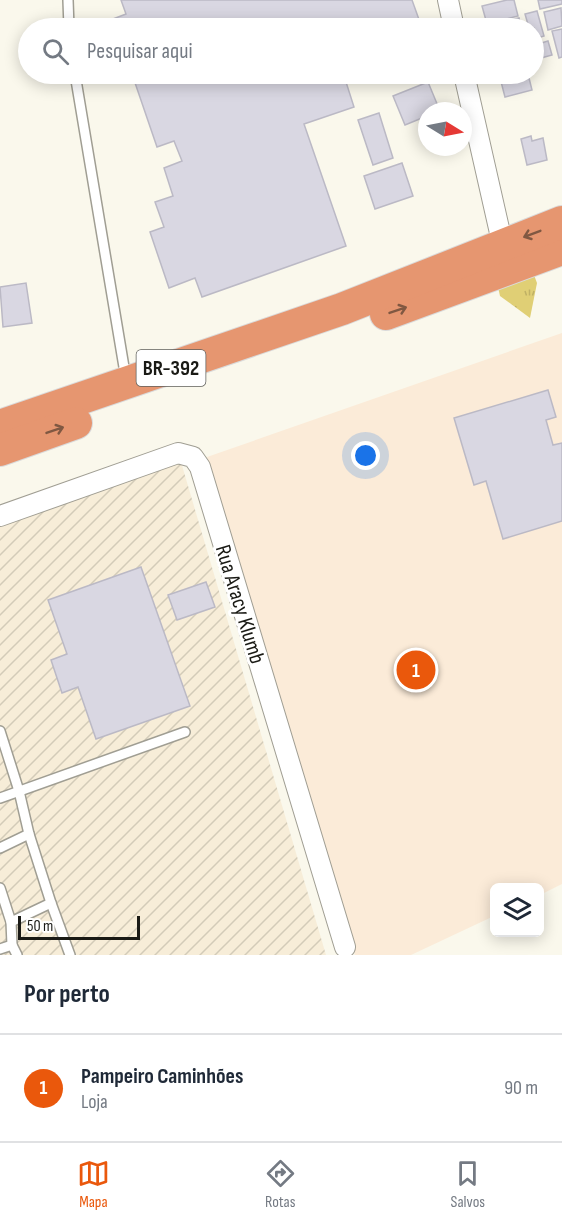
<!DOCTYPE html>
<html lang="pt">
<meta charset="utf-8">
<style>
body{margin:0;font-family:"Sofia Sans Condensed",sans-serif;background:#f6f6f7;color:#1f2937}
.controls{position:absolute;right:18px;bottom:18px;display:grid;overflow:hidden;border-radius:9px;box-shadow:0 3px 15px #0003}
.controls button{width:54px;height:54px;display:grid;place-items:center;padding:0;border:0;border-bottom:2px solid #e0e1e3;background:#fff;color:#1f2937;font:30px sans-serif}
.compass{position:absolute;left:418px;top:102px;width:54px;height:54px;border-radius:50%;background:#fff;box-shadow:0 3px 15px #0003;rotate:100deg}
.scale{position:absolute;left:18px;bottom:15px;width:122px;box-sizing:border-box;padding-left:6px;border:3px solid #1a1a15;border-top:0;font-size:16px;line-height:21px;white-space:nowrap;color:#1a1a15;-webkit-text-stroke:4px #fff;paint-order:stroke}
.you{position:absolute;left:366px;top:456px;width:21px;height:21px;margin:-15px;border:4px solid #fff;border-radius:50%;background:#1a73e8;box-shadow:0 0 0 9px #1a73e833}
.badge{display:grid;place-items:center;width:39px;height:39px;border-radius:50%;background:#ea580c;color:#fff;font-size:20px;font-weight:700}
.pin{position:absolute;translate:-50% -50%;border:3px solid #fff;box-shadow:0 2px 6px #0006}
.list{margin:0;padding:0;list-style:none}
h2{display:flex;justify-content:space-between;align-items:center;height:78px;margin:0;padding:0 24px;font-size:26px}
h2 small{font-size:20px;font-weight:400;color:#747a83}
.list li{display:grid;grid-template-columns:39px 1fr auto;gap:18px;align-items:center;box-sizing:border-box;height:108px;padding:0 24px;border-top:2px solid #e0e1e3}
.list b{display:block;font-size:22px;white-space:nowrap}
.list p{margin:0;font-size:20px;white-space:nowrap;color:#747a83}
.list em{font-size:20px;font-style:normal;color:#747a83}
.icon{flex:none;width:33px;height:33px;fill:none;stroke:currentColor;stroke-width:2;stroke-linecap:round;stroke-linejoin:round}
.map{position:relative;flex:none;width:562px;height:955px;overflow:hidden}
.search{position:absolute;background:#fff;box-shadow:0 3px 15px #0003;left:18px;right:18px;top:18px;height:66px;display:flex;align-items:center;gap:15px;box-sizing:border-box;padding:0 21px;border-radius:33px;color:#747a83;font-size:22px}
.sheet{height:186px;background:#fff}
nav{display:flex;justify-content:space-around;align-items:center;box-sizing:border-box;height:84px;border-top:2px solid #e0e1e3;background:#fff;font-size:16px;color:#747a83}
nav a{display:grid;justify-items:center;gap:3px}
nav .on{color:#ea580c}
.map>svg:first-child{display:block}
.commercial{fill:#fbebd8}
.industrial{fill:url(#industrial-furrows)}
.grass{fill:url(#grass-tufts)}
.building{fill:#d9d7e2;stroke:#bbb9c5;stroke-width:1.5}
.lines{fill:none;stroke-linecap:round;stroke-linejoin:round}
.service-casing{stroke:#a09e93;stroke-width:12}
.minor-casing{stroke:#a09e93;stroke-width:22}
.trunk-casing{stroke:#dadada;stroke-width:34}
.service{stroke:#fff;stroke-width:9}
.minor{stroke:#fff;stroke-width:20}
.trunk{stroke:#e69670;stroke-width:32}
.oneway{stroke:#805842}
.labels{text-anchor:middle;stroke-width:6;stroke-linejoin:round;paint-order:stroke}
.shield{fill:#fff;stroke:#5f5f5b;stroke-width:1.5}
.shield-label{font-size:21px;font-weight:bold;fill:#1a1a15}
.street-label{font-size:22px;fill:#1a1a15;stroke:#fff}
</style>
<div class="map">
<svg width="562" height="955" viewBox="0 0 562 955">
<defs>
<pattern id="industrial-furrows" width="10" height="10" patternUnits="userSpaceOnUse" patternTransform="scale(1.5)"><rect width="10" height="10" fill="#f7edd8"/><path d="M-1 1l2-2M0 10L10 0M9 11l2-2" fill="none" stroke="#d3cbb8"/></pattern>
<pattern id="grass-tufts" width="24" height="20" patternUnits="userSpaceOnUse" patternTransform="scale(1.5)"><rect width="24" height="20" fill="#e0cf75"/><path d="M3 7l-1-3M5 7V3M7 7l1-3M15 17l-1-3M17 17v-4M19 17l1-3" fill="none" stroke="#c0b164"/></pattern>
</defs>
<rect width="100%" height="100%" fill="#faf8ec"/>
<polygon class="commercial" points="562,333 562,884 540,895 540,888 494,888 494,916 411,955 355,955 207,457"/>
<polygon class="industrial" points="181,462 326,955 0,955 0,526"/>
<polygon class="grass" points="534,275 537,283 530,318 500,296 498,287"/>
<g class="building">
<polygon points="121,0 412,0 422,28 116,28 113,19 126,14"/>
<polygon points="507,0 514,0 518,16 487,24 482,6"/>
<polygon points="538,0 562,0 562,4 540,9"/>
<polygon points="561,8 562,26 548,30 544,12"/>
<polygon points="537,11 544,36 534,39 534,28 529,28 525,14"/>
<polygon points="519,18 521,28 486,28 485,26"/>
<polygon points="562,29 562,57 559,58 552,31"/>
<polygon points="548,41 552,55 541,58 538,44"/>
<polygon points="132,74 371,74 346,82 354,107 304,124 346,246 202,297 195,278 169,288 150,232 164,227 155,202 173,196 164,168 182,161 174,141 157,147"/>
<polygon points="499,74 528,74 532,90 505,97"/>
<polygon points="428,82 440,111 427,111 427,116 405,125 393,96"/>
<polygon points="379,113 393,158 373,165 358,120"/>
<polygon points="531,136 532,141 543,138 547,160 527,165 521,139"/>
<polygon points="402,163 413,196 375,209 364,176"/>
<polygon points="26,283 32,323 3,327 0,287"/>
<polygon points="548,390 556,417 546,420 553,445 562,443 562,521 503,539 486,481 474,485 454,418"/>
<polygon points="141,567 190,706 96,739 78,687 62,693 51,660 67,654 48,600"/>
<polygon points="206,582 215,607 177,620 168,595"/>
</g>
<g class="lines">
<g class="service-casing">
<g id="service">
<polyline points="68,0 69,28"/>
<polyline points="75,74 126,379"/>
<polyline points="0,731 19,791 29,834 51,903 70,955"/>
<polyline points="0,798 185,732"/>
<polyline points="0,848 29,834"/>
<polyline points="0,888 11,922 12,945 17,955"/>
<polyline points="11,922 51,903"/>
<polyline points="0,949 12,945"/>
</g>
</g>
<g class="minor-casing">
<g id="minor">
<polyline points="448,0 454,28"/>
<polyline points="464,74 503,246"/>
<polyline points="0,516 178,453 193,457 200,467 345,947"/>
</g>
</g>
<g class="trunk-casing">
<g id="trunk">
<polyline points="386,314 562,249"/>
<polyline points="0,426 342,309 562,222"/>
<polyline points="0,450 76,423"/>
</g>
</g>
<use href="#service" class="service"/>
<use href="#minor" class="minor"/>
<use href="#trunk" class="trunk"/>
</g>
<defs><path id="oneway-shaft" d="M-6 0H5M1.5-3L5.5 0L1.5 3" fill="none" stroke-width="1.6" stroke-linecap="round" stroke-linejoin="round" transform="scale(1.5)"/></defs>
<g class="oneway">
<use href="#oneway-shaft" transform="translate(532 234) rotate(159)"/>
<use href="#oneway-shaft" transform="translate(398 310) rotate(-19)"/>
<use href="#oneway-shaft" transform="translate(55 430) rotate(-19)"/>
</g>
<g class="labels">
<rect class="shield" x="136.5" y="350" width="69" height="36" rx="4.5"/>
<g class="shield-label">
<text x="171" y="375">BR-392</text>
</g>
<g class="street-label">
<text transform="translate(241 604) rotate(73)" y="8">Rua Aracy Klumb</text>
</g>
</g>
</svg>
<div class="controls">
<button><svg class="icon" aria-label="layers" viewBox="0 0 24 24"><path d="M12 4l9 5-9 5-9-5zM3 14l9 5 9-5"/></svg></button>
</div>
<svg class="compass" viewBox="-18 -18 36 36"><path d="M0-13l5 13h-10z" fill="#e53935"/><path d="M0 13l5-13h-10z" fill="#747a83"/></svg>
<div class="scale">50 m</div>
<div class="you"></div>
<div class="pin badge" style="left:416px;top:670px">1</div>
<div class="search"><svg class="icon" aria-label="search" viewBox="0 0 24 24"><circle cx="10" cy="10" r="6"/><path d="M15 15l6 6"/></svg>Pesquisar aqui</div>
</div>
<section class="sheet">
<h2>Por perto<small></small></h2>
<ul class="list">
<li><span class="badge">1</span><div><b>Pampeiro Caminhões</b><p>Loja</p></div><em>90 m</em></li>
</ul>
</section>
<nav>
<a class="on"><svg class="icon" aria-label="map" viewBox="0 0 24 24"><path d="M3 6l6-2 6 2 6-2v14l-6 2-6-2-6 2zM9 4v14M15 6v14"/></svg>Mapa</a>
<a><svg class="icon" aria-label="directions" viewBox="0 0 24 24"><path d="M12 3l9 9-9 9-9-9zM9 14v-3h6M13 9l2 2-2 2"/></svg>Rotas</a>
<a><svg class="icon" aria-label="saved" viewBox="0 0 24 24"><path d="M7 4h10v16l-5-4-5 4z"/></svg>Salvos</a>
</nav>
